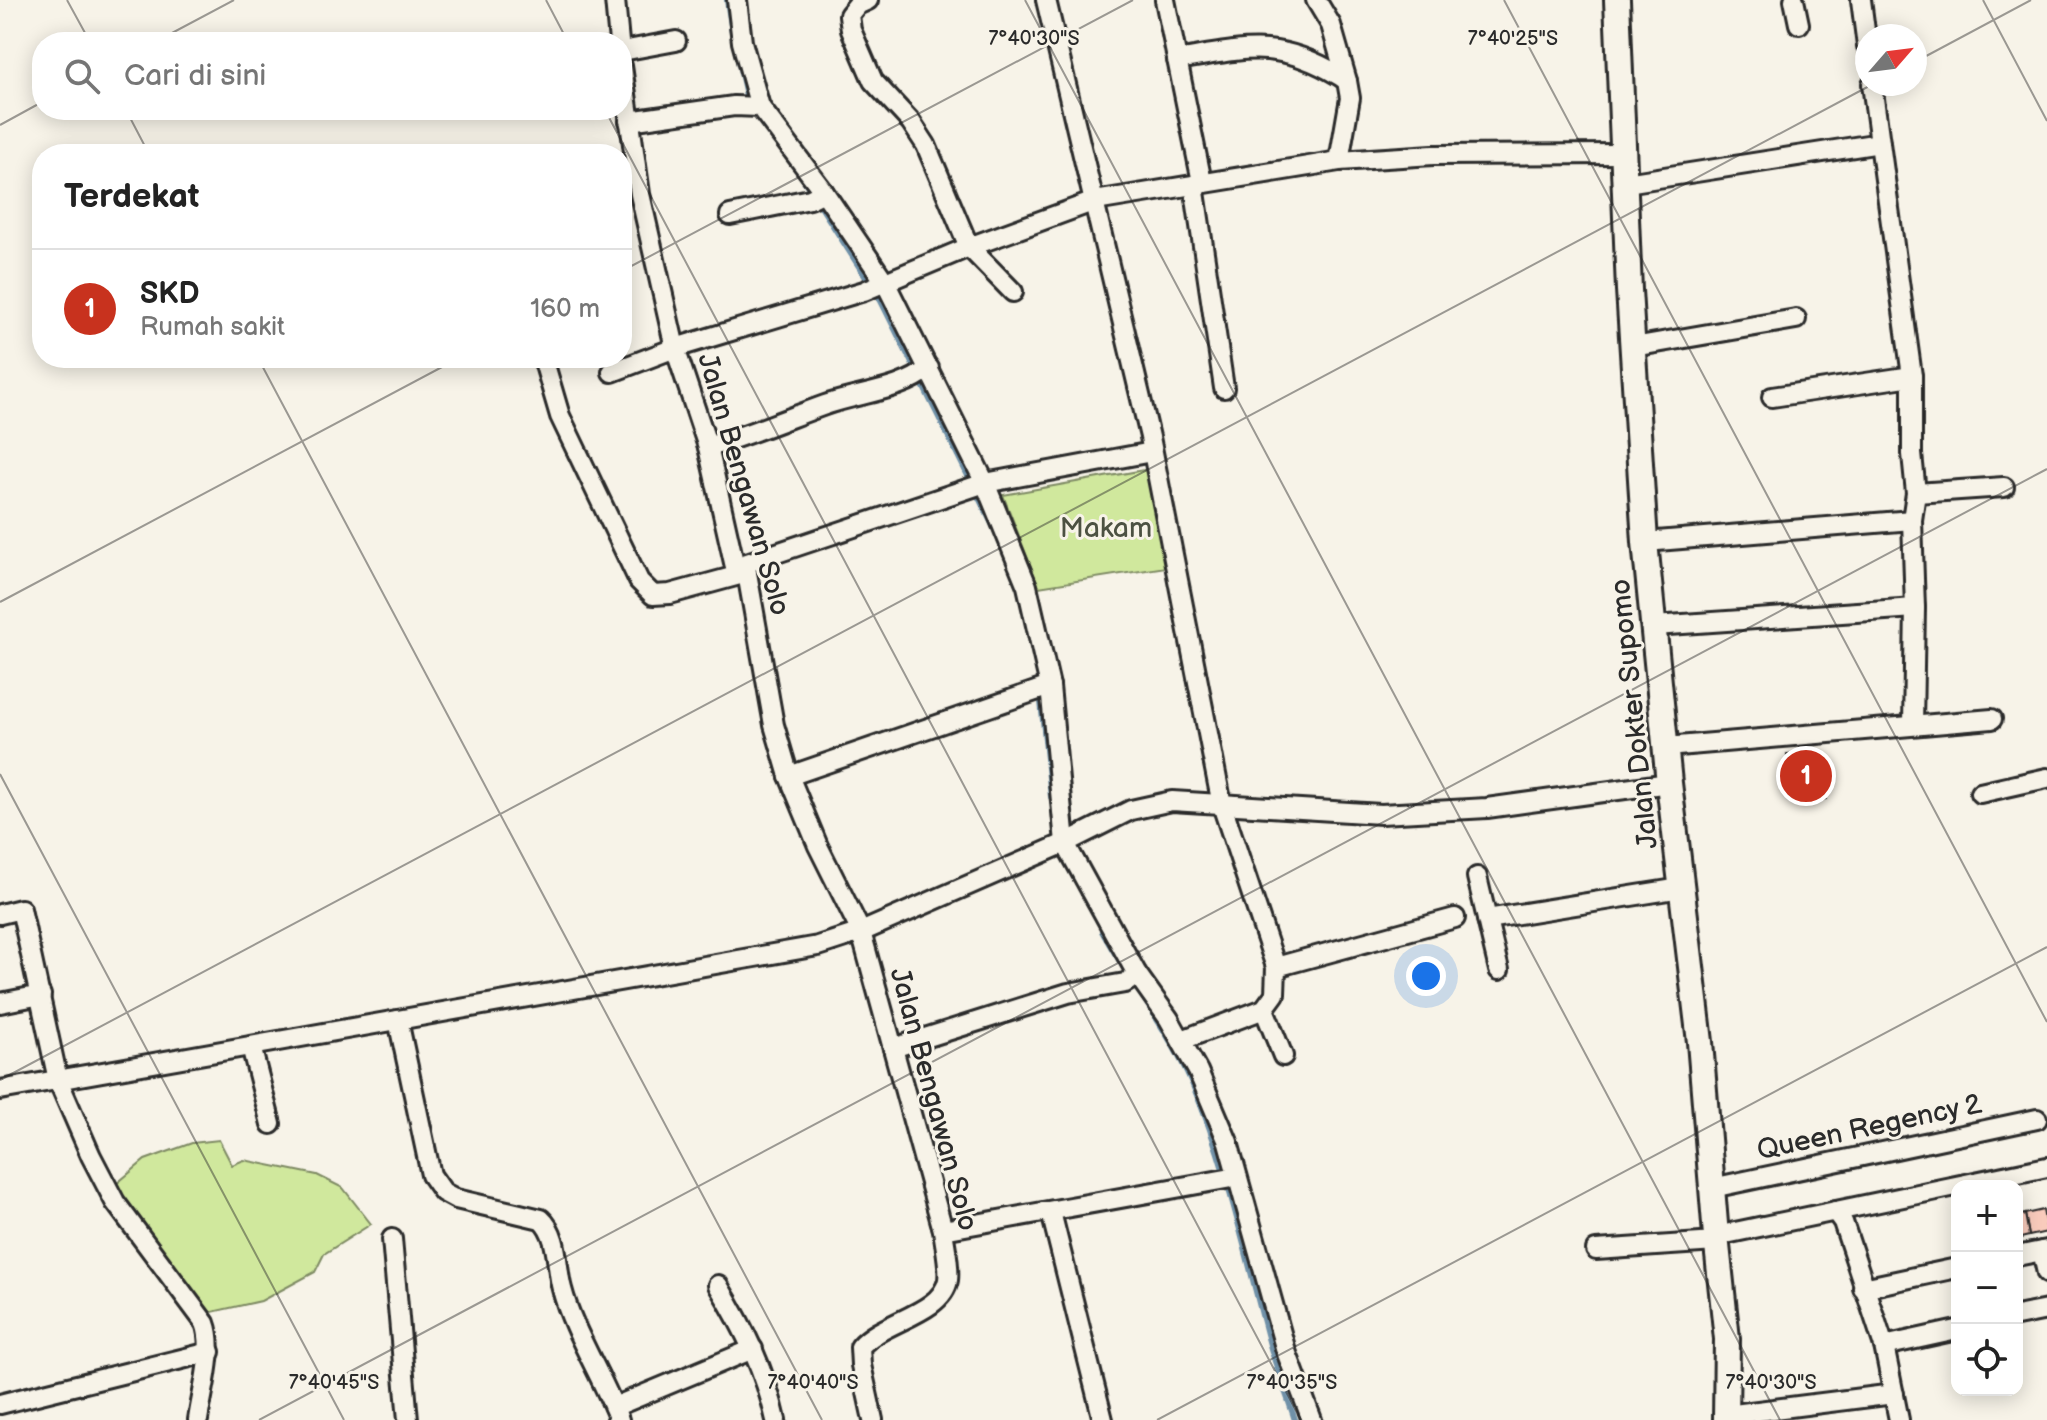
<!DOCTYPE html>
<html lang="id">
<meta charset="utf-8">
<style>
body{margin:0;font-family:"Balsamiq Sans",sans-serif;background:#f6f6f6;color:#222}
.controls{position:absolute;right:24px;bottom:24px;display:grid;overflow:hidden;border-radius:16px;box-shadow:0 4px 20px #0003}
.controls button{width:72px;height:72px;display:grid;place-items:center;padding:0;border:0;border-bottom:2px solid #e0e0e0;background:#fff;color:#222;font:40px sans-serif}
.compass{position:absolute;left:1855px;top:24px;width:72px;height:72px;border-radius:50%;background:#fff;box-shadow:0 4px 20px #0003;rotate:62deg}
.you{position:absolute;left:1426px;top:976px;width:28px;height:28px;margin:-20px;border:6px solid #fff;border-radius:50%;background:#1a73e8;box-shadow:0 0 0 12px #1a73e833}
.badge{display:grid;place-items:center;width:52px;height:52px;border-radius:50%;background:#c8321e;color:#fff;font-size:26px;font-weight:700}
.pin{position:absolute;translate:-50% -50%;border:4px solid #fff;box-shadow:0 2px 8px #0006}
.list{margin:0;padding:0;list-style:none}
h2{display:flex;justify-content:space-between;align-items:center;height:104px;margin:0;padding:0 32px;font-size:34px}
h2 small{font-size:26px;font-weight:400;color:#767676}
.list li{display:grid;grid-template-columns:52px 1fr auto;gap:24px;align-items:center;box-sizing:border-box;height:120px;padding:0 32px;border-top:2px solid #e0e0e0}
.list b{display:block;font-size:30px;white-space:nowrap}
.list p{margin:0;font-size:26px;white-space:nowrap;color:#767676}
.list em{font-size:26px;font-style:normal;color:#767676}
.icon{flex:none;width:44px;height:44px;fill:none;stroke:currentColor;stroke-width:2;stroke-linecap:round;stroke-linejoin:round}
.map{position:relative;flex:none;width:2047px;height:1420px;overflow:hidden}
.search{position:absolute;background:#fff;box-shadow:0 4px 20px #0003;left:32px;top:32px;width:600px;height:88px;display:flex;align-items:center;gap:20px;box-sizing:border-box;padding:0 28px;border-radius:32px;color:#767676;font-size:30px}
.panel{position:absolute;background:#fff;box-shadow:0 4px 20px #0003;left:32px;top:144px;width:600px;height:224px;border-radius:32px}
.map>svg:first-child{display:block}
.green{fill:#d0e89d;stroke:#7e8a64;stroke-width:2}
.lines{fill:none;stroke-linecap:round;stroke-linejoin:round}
.stream{stroke:#6f91a8;stroke-width:6}
.building{fill:#f9cbbc;stroke:#2b2b2b;stroke-width:2}
.minor-casing{stroke:#2b2b2b;stroke-width:24}
.tertiary-casing{stroke:#2b2b2b;stroke-width:30}
.minor{stroke:#f7f3e8;stroke-width:18}
.tertiary{stroke:#f7f3e8;stroke-width:24}
.ticks{fill:none;stroke:#2b2b2b;stroke-width:2;stroke-opacity:0.45}
.labels{text-anchor:middle;stroke-width:6;stroke-linejoin:round;paint-order:stroke}
.street-label{font-size:28px;fill:#2b2b2b;stroke:#f7f3e8}
.park-label{font-size:28px;fill:#4c5142;stroke:#f7f3e8}
.ticks-label{font-size:20px;text-anchor:middle;fill:#2b2b2b;stroke:#f7f3e8;stroke-width:6;stroke-linejoin:round;paint-order:stroke}
</style>
<div class="map">
<svg width="2047" height="1420" viewBox="0 0 2047 1420">
<rect width="100%" height="100%" fill="#f7f3e8"/>
<filter id="ink" filterUnits="userSpaceOnUse"><feTurbulence type="fractalNoise" baseFrequency=".0125" numOctaves="2"/><feDisplacementMap in="SourceGraphic" scale="16" xChannelSelector="R" yChannelSelector="G"/><feConvolveMatrix kernelMatrix="1 2 1 2 8 2 1 2 1" color-interpolation-filters="sRGB"/></filter>
<g filter="url(#ink)">
<g class="green">
<polygon points="1150,469 1166,567 1039,587 1003,495"/>
<polygon points="219,1140 232,1165 244,1160 317,1175 343,1188 371,1224 324,1254 315,1272 261,1301 199,1315 109,1190 145,1160 192,1143"/>
</g>
<g class="lines">
<g class="stream">
<polyline points="727,0 732,32"/>
<polyline points="735,47 747,99"/>
<polyline points="800,174 881,301 996,532"/>
<polyline points="1040,692 1051,797"/>
<path d="M1102,931C1130,982 1168,1029 1192,1083C1228,1167 1246,1257 1270,1345C1277,1370 1287,1395 1295,1420"/>
</g>
</g>
<g class="building">
<polygon points="1820,750 1826,799 1793,803 1787,754"/>
<polygon points="2043,1210 2047,1232 2029,1236 2025,1214"/>
<polygon points="2025,1214 2029,1236 2017,1239 2017,1216"/>
</g>
<g class="lines">
<g class="minor-casing">
<g id="minor">
<polyline points="615,0 619,42"/>
<polyline points="737,0 742,42 760,107"/>
<polyline points="868,0 857,5 849,15 851,30 873,81 911,122 926,145 969,247 1013,292"/>
<polyline points="1046,0 1150,437 1222,805 1276,967 1455,918"/>
<polyline points="1165,0 1202,182"/>
<polyline points="1316,0 1331,25 1347,81"/>
<polyline points="1794,0 1799,24"/>
<polyline points="1861,0 1867,46"/>
<polyline points="622,51 676,41"/>
<path d="M1177,60C1244,49 1277,38 1340,76L1347,81L1350,98L1339,161"/>
<path d="M622,66L640,194L675,348L708,447L735,567L747,573L774,725L789,776L818,846L861,932L943,1230C945,1246 950,1265 948,1280C942,1314 882,1321 860,1347L861,1365L873,1420"/>
<polyline points="1872,84 1880,143"/>
<polyline points="629,121 734,106 760,107 824,192 885,282 985,483 1027,586 1050,686 1065,843 1137,974 1169,1019 1198,1071 1228,1142 1286,1351 1312,1420"/>
<polyline points="1626,183 1880,143 1912,376 1912,454 1916,493 1912,520 1915,608 1913,725"/>
<polyline points="1194,185 1224,388"/>
<polyline points="730,215 810,199 824,192"/>
<polyline points="1633,347 1796,319"/>
<polyline points="543,358 560,416 639,581 653,595 670,594 747,573"/>
<polyline points="612,372 675,348 864,291 969,247 1095,201 1339,161 1433,155 1623,154"/>
<polyline points="1772,397 1912,376"/>
<path d="M708,447C748,435 786,419 825,405C858,393 902,391 929,368"/>
<polyline points="1916,493 2004,487"/>
<polyline points="1645,542 1912,520"/>
<polyline points="735,567 985,483 1152,452"/>
<polyline points="1654,626 1915,608"/>
<polyline points="1666,747 1992,719"/>
<polyline points="789,776 1050,686"/>
<polyline points="1980,793 2047,778"/>
<polyline points="1477,877 1499,970"/>
<path d="M0,914L21,909L58,1080L91,1156L115,1202L205,1323C215,1349 202,1391 198,1420"/>
<polyline points="1487,919 1681,888"/>
<polyline points="0,1003 41,995"/>
<polyline points="1264,1009 1283,1056"/>
<path d="M398,1020L431,1175L443,1192L456,1199L541,1219C559,1235 556,1268 562,1289C573,1332 603,1377 619,1420"/>
<polyline points="1182,1040 1264,1009 1275,994 1276,967"/>
<polyline points="251,1046 271,1124"/>
<polyline points="893,1048 1068,993 1125,983 1135,977 1137,974"/>
<polyline points="0,1090 818,946 861,932 1065,843 1131,810 1172,801 1381,814 1487,808 1669,783"/>
<polyline points="1712,1188 2037,1119"/>
<polyline points="1835,1211 1843,1222 1884,1346 1899,1420"/>
<polyline points="1051,1212 1103,1420"/>
<polyline points="943,1230 1237,1177"/>
<polyline points="1716,1236 2047,1167"/>
<polyline points="392,1239 408,1420"/>
<polyline points="1596,1250 1716,1242"/>
<polyline points="2042,1251 2047,1273"/>
<polyline points="2017,1256 2047,1250"/>
<path d="M718,1285C744,1328 765,1370 776,1420"/>
<polyline points="1863,1288 1957,1268"/>
<polyline points="2017,1316 2047,1310"/>
<polyline points="1884,1346 1957,1330"/>
<polyline points="0,1404 210,1352"/>
<polyline points="614,1407 753,1349"/>
<polyline points="1726,1415 1894,1394"/>
</g>
</g>
<g class="tertiary-casing">
<polyline id="tertiary" points="1617,0 1629,290 1645,542 1669,783 1700,1042 1716,1236 1727,1339 1726,1420"/>
</g>
<use href="#minor" class="minor"/>
<use href="#tertiary" class="tertiary"/>
</g>
</g>
<path class="ticks" d="M67,0L90,42M546,0L568,42M1025,0L1780,1420M1504,0L2047,1022M1983,0L2047,121M155,42L234,0M1915,62L2031,0M126,110L149,154M605,110L1301,1420M0,125L42,102M622,271L1133,0M258,358L822,1420M0,602L459,358M0,774L344,1420M0,1080L1873,84M259,1420L2047,469M1157,1420L2047,947"/>
<g class="labels">
<g class="street-label">
<text transform="translate(745 484) rotate(74)" y="10">Jalan Bengawan Solo</text>
<text transform="translate(1633 714) rotate(-96)" y="10">Jalan Dokter Supomo</text>
<text transform="translate(935 1099) rotate(75)" y="10">Jalan Bengawan Solo</text>
<text transform="translate(1869 1126) rotate(-12)" y="10">Queen Regency 2</text>
</g>
<g class="park-label">
<text x="1106" y="537">Makam</text>
</g>
</g>
<g class="ticks-label">
<text x="1034" y="45">7°40'30"S</text>
<text x="1513" y="45">7°40'25"S</text>
<text x="334" y="1389">7°40'45"S</text>
<text x="813" y="1389">7°40'40"S</text>
<text x="1292" y="1389">7°40'35"S</text>
<text x="1771" y="1389">7°40'30"S</text>
</g>
</svg>
<div class="controls">
<button>+</button>
<button>−</button>
<button><svg class="icon" aria-label="locate" viewBox="0 0 24 24"><circle cx="12" cy="12" r="6"/><path d="M12 2v4M12 18v4M2 12h4M18 12h4"/></svg></button>
</div>
<svg class="compass" viewBox="-18 -18 36 36"><path d="M0-13l5 13h-10z" fill="#e53935"/><path d="M0 13l5-13h-10z" fill="#767676"/></svg>
<div class="you"></div>
<div class="pin badge" style="left:1806px;top:776px">1</div>
<div class="search"><svg class="icon" aria-label="search" viewBox="0 0 24 24"><circle cx="10" cy="10" r="6"/><path d="M15 15l6 6"/></svg>Cari di sini</div>
<section class="panel">
<h2>Terdekat<small></small></h2>
<ul class="list">
<li><span class="badge">1</span><div><b>SKD</b><p>Rumah sakit</p></div><em>160 m</em></li>
</ul>
</section>
</div>
